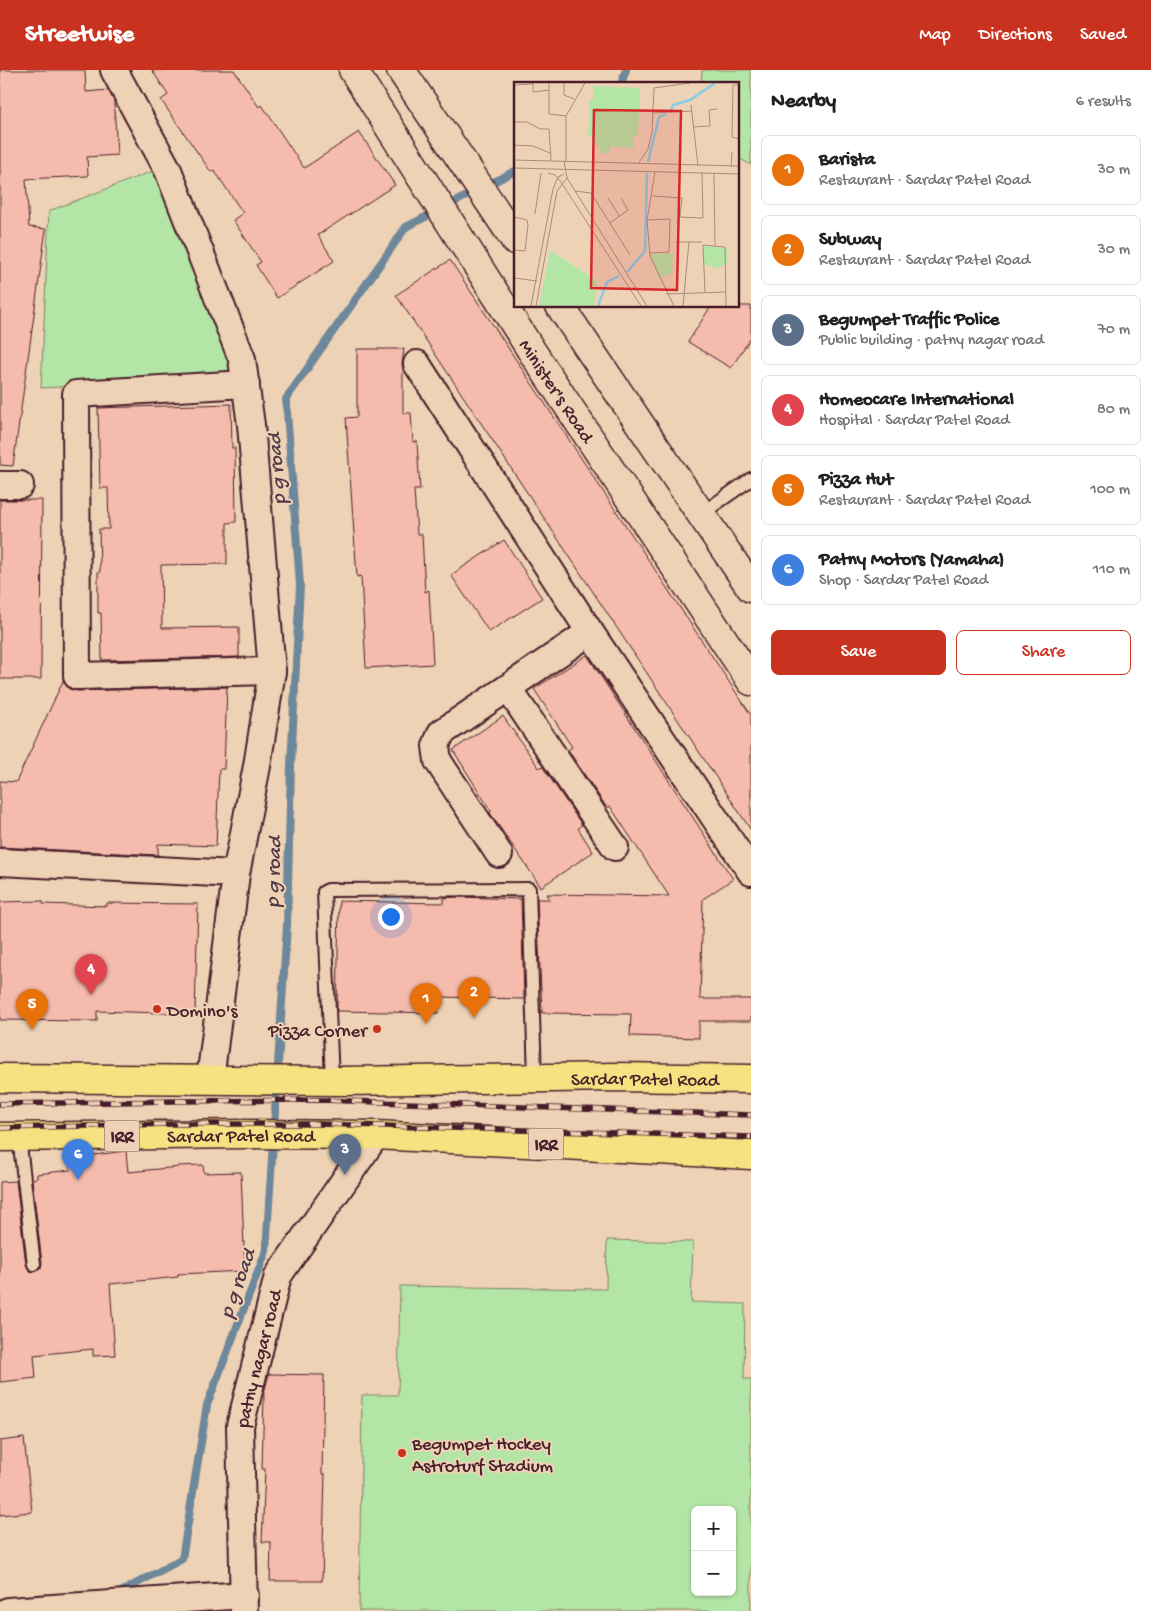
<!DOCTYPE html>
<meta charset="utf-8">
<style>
body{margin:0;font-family:"Gochi Hand",sans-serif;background:#f2f2f2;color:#202124}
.controls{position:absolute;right:15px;bottom:15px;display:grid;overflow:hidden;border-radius:8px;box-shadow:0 1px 4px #0004}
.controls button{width:45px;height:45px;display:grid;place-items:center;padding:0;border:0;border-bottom:1px solid #e0e0e0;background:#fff;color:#202124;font:25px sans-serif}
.you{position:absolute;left:390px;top:846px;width:18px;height:18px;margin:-12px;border:4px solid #fff;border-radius:50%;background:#1a73e8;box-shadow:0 0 0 8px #1a73e833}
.badge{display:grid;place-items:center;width:32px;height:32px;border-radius:50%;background:#c8321e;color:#fff;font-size:16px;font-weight:700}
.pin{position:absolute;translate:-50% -41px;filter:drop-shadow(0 1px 2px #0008)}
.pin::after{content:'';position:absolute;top:26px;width:18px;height:15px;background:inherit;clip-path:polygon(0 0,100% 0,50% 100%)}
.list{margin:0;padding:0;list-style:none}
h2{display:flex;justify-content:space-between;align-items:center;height:65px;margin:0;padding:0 20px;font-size:21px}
h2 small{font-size:16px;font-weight:400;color:#757577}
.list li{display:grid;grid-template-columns:32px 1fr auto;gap:15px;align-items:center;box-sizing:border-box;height:70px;margin:0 10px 10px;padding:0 10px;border:1px solid #e0e0e0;border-radius:8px}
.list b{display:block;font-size:19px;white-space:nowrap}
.list p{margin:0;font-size:16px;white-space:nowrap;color:#757577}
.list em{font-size:16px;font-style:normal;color:#757577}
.actions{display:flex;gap:10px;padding:15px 20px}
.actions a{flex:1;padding:11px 0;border:1px solid #c8321e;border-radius:8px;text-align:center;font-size:18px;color:#c8321e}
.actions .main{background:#c8321e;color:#fff}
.map{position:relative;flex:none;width:751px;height:1541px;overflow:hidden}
header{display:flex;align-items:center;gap:30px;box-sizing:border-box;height:70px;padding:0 25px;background:#c8321e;color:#fff}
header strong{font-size:24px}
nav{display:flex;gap:28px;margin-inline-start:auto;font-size:18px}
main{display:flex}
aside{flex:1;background:#fff}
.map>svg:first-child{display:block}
.green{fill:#b3e5a6;stroke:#7e8268;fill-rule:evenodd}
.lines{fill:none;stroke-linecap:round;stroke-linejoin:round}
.stream{stroke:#6d879b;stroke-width:8}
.building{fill:#f5bbac;stroke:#4a1f2b}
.service-casing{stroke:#4a1f2b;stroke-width:16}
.minor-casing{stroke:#4a1f2b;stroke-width:30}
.secondary-casing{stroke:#4a1f2b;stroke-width:31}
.primary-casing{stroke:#4a1f2b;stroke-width:31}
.service{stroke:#eed2b5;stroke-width:12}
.minor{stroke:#eed2b5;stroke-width:26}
.secondary{stroke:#eed2b5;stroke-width:28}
.primary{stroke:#f6e281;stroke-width:28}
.rail-casing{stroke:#4a1f2b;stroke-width:5.5}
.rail{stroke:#eed2b5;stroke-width:4;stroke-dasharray:11;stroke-linecap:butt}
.poi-dot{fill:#c8321e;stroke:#eed2b5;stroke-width:2}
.labels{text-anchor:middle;stroke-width:4;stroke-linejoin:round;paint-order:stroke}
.shield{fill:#eed2b5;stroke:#7b5554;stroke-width:1}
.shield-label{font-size:18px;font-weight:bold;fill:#4a1f2b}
.street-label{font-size:19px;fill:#4a1f2b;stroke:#eed2b5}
.poi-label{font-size:19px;fill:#4a1f2b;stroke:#eed2b5;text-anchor:start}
.water-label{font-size:20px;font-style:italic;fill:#533947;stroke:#eed2b5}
.inset-river{fill:none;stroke:#84cde5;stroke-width:2.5}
.inset-road{fill:none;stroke:#ac8a7e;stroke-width:1}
.view{fill:#d62828;fill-opacity:0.15;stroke:#d62828;stroke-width:2.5}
.inset-edge{fill:none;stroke:#4a1f2b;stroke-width:2.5}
</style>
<header>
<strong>Streetwise</strong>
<nav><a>Map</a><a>Directions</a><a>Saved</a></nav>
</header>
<main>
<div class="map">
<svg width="751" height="1541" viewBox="0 0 751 1541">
<rect width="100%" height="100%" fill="#eed2b5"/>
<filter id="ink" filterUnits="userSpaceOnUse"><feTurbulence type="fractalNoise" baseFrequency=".02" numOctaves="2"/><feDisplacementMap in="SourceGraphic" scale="10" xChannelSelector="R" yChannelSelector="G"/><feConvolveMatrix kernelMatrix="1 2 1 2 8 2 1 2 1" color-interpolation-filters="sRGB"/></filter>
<g filter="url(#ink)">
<g class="green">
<polygon points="702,0 751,0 751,95 737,87 737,14 701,14"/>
<polygon points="161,98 239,306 41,318 49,141"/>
<path d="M607,1170L693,1172L691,1232L745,1234L744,1309H751V1541H359L362,1325H398L400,1216L606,1219ZM695,1440H732V1522H695Z"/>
</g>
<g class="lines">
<g class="stream">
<polyline points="621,14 626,0"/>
<polyline points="117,1524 182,1489 207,1335 266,1181 287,855 291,695 300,515 286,329 406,157 515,101"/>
</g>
</g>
<g class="building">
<polygon points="0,0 85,0 86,22 108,20 114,31 117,85 87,87 88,106 26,109 29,157 46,159 13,396 0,395"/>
<polygon points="152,0 234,0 259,37 262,35 304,98 359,62 395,115 318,165 334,191 277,228 256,195 261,192 233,150 243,143 214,100 211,102 161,30 168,25"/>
<polygon points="450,190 751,645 751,760 396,225"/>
<polygon points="711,236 751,236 751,267 731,298 688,272"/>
<polygon points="357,279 404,279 402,294 403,300 403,343 411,343 413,372 417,371 420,420 414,420 417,464 422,464 425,522 429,520 433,594 366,598 361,506 357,507 346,348 357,347"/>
<polygon points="231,334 232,378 235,378 236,452 227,453 227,494 161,495 162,558 239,557 239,587 102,590 101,543 98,543 98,502 100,502 99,459 109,459 108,418 100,418 98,338"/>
<polygon points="0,430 42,430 41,609 0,609"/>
<polygon points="504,470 542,528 489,562 451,505"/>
<polygon points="587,585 733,809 703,829 700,929 751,929 751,951 699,951 699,968 630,966 631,944 542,943 537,829 550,829 547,824 669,826 610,736 607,738 568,680 572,677 534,619"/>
<polygon points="63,611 69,619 77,621 227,617 224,699 219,699 216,776 158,774 158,785 0,777 0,711 16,712"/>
<polygon points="503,646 539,698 542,696 582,755 578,758 593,782 541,817 490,743 491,741 453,680"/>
<polygon points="456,827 521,829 524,929 438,927 438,943 337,941 339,831 444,833 444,828"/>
<polygon points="43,831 43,834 107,836 107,833 198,834 195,944 97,941 97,951 0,950 0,832"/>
<polygon points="126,1081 128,1102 179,1097 178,1096 203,1095 204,1103 241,1102 245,1201 178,1204 178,1207 110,1214 115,1285 93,1286 93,1279 34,1285 36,1308 0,1312 0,1112 16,1111 26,1195 30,1201 35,1202 41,1198 42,1193 32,1109 37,1108 37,1104 70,1100 69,1088"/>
<polygon points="269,1304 324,1305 322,1404 325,1404 322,1511 270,1511 271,1472 262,1472 265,1399 262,1399 264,1323"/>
<polygon points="24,1368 32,1442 0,1445 0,1371"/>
</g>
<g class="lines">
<g class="service-casing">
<g id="service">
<polyline points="701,444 751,409"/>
<polyline points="332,1011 324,822 328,820 529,819 535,1008"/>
<polyline points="19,1067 34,1194"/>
</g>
</g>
<g class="minor-casing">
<g id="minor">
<polyline points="114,0 168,100 242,289 251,355 272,601 257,696 236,804 210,1010"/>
<polyline points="417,294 590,562 751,802"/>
<polyline points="246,314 76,324 77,606 272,601"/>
<polyline points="0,415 20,415"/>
<polyline points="508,618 615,777"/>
<polyline points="499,784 438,691 436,676 441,663 590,562"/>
<polyline points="0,792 236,804"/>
<polyline points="8,1541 245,1525"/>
<path id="s1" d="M244,1541L240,1356L278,1206L376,1065"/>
</g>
</g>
<g class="secondary-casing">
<g id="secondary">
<path id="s2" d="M353,0L533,283L751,611"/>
<polyline points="401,0 515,170"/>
<polyline points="560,236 751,518"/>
</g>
</g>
<g class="primary-casing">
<g id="primary">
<path id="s3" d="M0,1008L344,1011L616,1007L751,1009"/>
<path id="s4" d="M0,1067L244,1064L376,1065L751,1085"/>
</g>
</g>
<use href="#service" class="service"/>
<use href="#minor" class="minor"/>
<use href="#secondary" class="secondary"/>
<use href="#primary" class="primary"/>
<g class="rail-casing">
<g id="rail">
<polyline points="0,1034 175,1031 320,1030 751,1045"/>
<polyline points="0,1058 175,1054 319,1054 751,1067"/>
</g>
</g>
<use href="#rail" class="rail"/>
</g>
</g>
<g class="poi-dot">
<circle cx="157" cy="939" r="5"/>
<circle cx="377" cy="959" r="5"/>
<circle cx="402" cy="1383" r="5"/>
</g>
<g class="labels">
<g class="shield">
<rect x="104.5" y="1050.5" width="35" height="31" rx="4"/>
<rect x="528.5" y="1058.5" width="35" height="31" rx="4"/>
</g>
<g class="shield-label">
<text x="122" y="1072">IRR</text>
<text x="546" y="1080">IRR</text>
</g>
<g class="street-label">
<text dy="7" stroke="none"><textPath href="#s2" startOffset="380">Minister's Road</textPath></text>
<text dy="7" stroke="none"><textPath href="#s3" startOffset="645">Sardar Patel Road</textPath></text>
<text dy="7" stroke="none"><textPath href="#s4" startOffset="241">Sardar Patel Road</textPath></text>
<text dy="7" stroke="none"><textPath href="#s1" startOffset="255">patny nagar road</textPath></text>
</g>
<g class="poi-label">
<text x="167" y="946">Domino's</text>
<text x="367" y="966" text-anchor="end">Pizza Corner</text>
<text x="412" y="1379">Begumpet Hockey<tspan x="412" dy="22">Astroturf Stadium</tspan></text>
</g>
<g class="water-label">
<text transform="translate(275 399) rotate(-94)" y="7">p g road</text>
<text transform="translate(272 802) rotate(-88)" y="7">p g road</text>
<text transform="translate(236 1213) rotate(-70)" y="7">p g road</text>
</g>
</g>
<g transform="translate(514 12)">
<rect width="225" height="225" fill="#eed2b5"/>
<path d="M80,4L126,6L124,53L120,54V66L96,65V71H86V64L80,63V55L74,54L76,18H79ZM190,164L213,166V182L204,186L189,182ZM36,168L83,199L80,224H25ZM159,171L158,191L145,196L136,172Z" fill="#b3e5a6"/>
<path class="inset-river" d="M157,28L159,23L176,18L201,1M134,80L145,35L152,32M113,190L131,169L133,91M84,224L93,200L105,194"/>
<path class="inset-road" d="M19,1V10L35,8M35,1V32L52,34M50,1V13L60,17M0,3L19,2M225,3H219L218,55L225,57M177,23L184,84M138,31L178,29M0,40H13L26,47H35L37,78M179,45L196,44L195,28L203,27M0,63L19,64L36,71M0,78L225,84M50,79L53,96L133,224M52,79V34L71,1M124,82L134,67L138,50L140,6L176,1M217,85L218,70M0,86L225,92M141,90L133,138L136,174L160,224M34,91L41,93L47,100L127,224M200,92L201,163M61,109L77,111L116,173M138,114L168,116L166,135L189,136L188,91M94,116L106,135M21,132L27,91M0,135L13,138L14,143L11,169L0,168M133,138L156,137L155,170L136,171M96,141L114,128L107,116M162,160H188M0,196L23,199M191,210L189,163L211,165L212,224M152,212L212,210M17,224L39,107L44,95L50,92M22,224L43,109L53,96M169,224L175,160"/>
<path class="view" d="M80,28L167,29L163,208L77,206Z"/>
<rect width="225" height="225" class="inset-edge"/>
</g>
</svg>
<div class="controls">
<button>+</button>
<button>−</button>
</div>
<div class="you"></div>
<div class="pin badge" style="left:426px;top:954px;background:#e8710a">1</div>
<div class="pin badge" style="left:474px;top:948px;background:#e8710a">2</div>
<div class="pin badge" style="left:345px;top:1105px;background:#5c6f8a">3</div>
<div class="pin badge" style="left:91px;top:925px;background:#e0444e">4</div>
<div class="pin badge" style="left:32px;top:960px;background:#e8710a">5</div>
<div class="pin badge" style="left:78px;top:1110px;background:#3f7fe0">6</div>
</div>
<aside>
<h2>Nearby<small>6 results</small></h2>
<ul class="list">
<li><span class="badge" style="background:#e8710a">1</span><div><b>Barista</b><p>Restaurant · Sardar Patel Road</p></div><em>30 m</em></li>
<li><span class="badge" style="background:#e8710a">2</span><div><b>Subway</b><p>Restaurant · Sardar Patel Road</p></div><em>30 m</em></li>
<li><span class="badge" style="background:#5c6f8a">3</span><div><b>Begumpet Traffic Police</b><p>Public building · patny nagar road</p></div><em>70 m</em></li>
<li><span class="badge" style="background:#e0444e">4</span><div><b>Homeocare International</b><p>Hospital · Sardar Patel Road</p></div><em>80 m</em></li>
<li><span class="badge" style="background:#e8710a">5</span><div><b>Pizza Hut</b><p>Restaurant · Sardar Patel Road</p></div><em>100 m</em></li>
<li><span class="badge" style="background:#3f7fe0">6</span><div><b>Patny Motors (Yamaha)</b><p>Shop · Sardar Patel Road</p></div><em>110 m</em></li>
</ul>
<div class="actions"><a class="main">Save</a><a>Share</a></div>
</aside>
</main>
